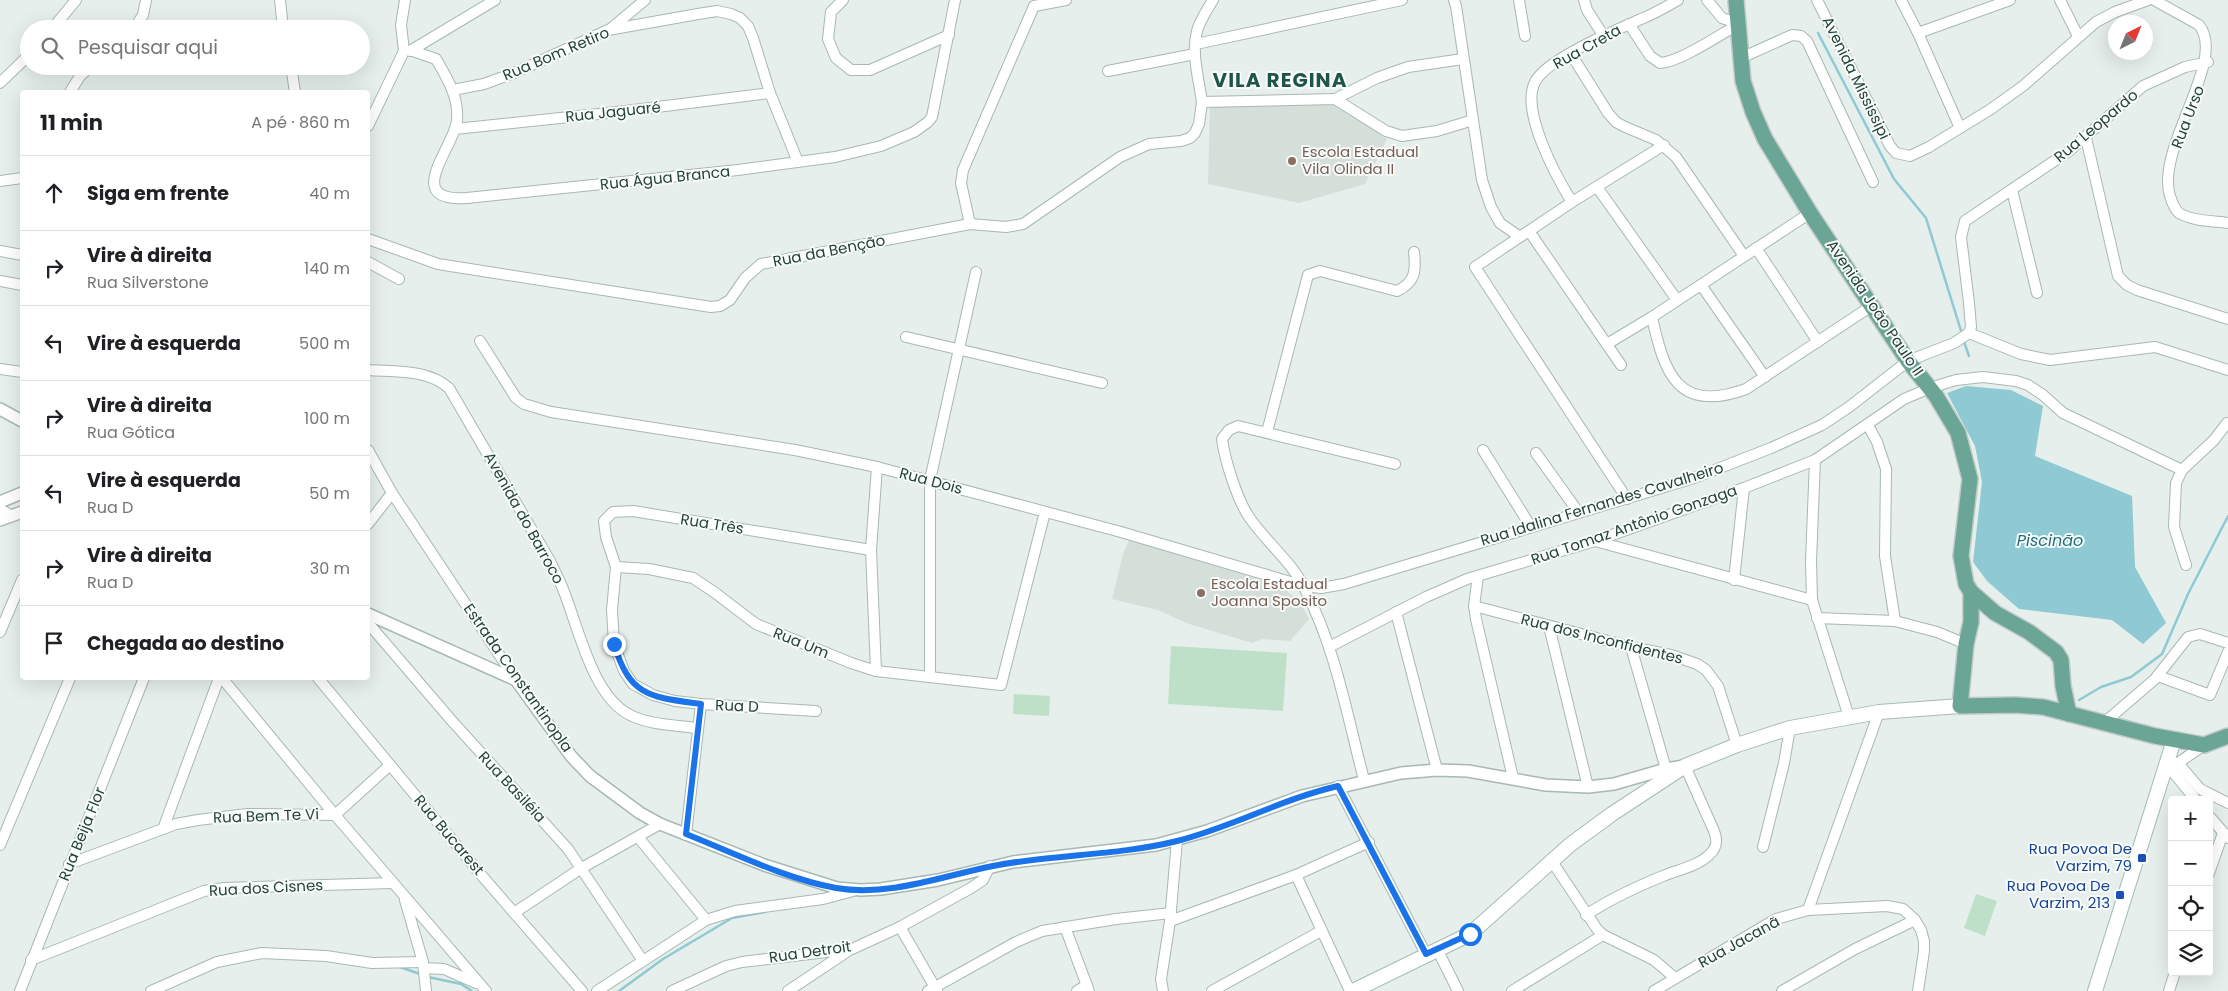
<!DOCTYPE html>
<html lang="pt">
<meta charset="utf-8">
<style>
body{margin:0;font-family:Poppins,sans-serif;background:#f6f6f6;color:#202124}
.controls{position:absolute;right:15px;bottom:15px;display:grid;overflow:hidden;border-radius:5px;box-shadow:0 5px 20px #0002}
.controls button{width:45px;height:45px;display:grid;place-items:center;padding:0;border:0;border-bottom:1px solid #e0e0e0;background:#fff;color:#202124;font:25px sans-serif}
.compass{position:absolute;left:2108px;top:15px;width:45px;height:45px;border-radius:50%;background:#fff;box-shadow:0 5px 20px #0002;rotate:43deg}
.stop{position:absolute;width:15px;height:15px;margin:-11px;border:4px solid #1a73e8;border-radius:50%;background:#fff}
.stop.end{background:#1a73e8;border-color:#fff;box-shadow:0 1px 5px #0008}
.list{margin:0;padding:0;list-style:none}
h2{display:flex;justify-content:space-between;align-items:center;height:65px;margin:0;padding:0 20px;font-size:21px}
h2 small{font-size:16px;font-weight:400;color:#757577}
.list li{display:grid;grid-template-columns:32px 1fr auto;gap:15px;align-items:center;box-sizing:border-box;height:75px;padding:0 20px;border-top:1px solid #e0e0e0}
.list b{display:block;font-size:19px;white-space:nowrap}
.list p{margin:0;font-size:16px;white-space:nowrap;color:#757577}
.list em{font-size:16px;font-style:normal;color:#757577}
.icon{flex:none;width:28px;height:28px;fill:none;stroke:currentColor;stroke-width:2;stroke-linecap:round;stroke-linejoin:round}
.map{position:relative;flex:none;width:2228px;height:991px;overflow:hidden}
.search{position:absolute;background:#fff;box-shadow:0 5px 20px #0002;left:20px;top:20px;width:350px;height:55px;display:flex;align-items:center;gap:12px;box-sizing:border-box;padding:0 18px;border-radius:28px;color:#757577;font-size:19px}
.panel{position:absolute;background:#fff;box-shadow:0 5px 20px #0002;left:20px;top:90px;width:350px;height:590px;border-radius:5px}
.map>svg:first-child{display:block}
.built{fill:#d4dfda}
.green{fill:#bfe0c8}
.water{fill:#8ec9d4}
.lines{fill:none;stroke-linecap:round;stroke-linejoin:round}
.stream{stroke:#8ec9d4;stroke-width:2.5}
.minor-casing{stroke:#a8b8b2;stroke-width:12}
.tertiary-casing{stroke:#a8b8b2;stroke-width:14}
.secondary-casing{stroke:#a4bbb3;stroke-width:16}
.primary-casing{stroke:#c2cac8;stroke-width:18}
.minor{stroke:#fff;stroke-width:10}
.tertiary{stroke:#fff;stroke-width:11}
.secondary{stroke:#fff;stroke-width:14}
.primary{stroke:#6aa596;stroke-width:15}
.route{stroke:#1a73e8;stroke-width:6}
.education-dot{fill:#8d6e63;stroke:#f7fbf9;stroke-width:2}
.transit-dot{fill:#1a4fb4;stroke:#f7fbf9;stroke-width:2}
.labels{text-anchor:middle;stroke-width:4;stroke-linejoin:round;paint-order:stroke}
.street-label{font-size:15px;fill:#24423a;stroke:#f7fbf9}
.education-label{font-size:15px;fill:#785e54;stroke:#f7fbf9;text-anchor:start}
.transit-label{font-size:15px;fill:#164399;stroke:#f7fbf9;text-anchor:end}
.water-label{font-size:16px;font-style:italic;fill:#1c6f80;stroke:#f7fbf9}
.district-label{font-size:20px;font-weight:bold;letter-spacing:1px;fill:#1f5548;stroke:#f7fbf9}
</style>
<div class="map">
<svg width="2228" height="991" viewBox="0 0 2228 991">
<rect width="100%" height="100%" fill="#e6efeb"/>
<g class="built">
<polygon points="1210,103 1335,103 1387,139 1365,184 1299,203 1208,184"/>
<polygon points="1130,538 1280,586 1299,600 1309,619 1290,641 1263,639 1252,643 1186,623 1158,610 1112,599 1123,554"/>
</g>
<g class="green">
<polygon points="1171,646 1287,653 1283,711 1168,704"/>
<polygon points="1014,694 1050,696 1049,716 1013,714"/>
<polygon points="1976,894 1997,901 1985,936 1964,928"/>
</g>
<polygon class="water" points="1966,386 2011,390 2043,406 2035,456 2132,496 2135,567 2166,623 2143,644 2112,620 2019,609 1987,581 1973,562 1982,482 1975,446 1947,393"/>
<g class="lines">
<g class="stream">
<polyline points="1818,33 1894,179 1926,218 1962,334"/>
<polyline points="1963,339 1969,356"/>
<polyline points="2079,700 2101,687 2131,677 2162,654 2188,594 2228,516"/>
<polyline points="400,967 420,974"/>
<polyline points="428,977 461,984 472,991"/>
<polyline points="619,991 663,959 732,918 765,912"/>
</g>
<g class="minor-casing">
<g id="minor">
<polyline points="280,0 283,29"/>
<polyline points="843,0 831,12 828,39 836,58 851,70 870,70 949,35"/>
<path d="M1213,0C1207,10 1200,20 1197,31C1191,53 1199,80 1202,102L1335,99L1386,131L1402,136L1437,131L1473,120"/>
<polyline points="1454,0 1456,6 1482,180 1491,207 1500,223 1520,237"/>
<polyline points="1519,0 1525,36"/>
<polyline points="1584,0 1587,10 1603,35"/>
<polyline points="1707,0 1722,18 1739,24"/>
<polyline points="1817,0 1890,146 1896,153 1910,156 1929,147 1991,109 2023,86 2096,22 2115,12 2148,0"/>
<polyline points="1901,0 1918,33 1960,128"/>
<polyline points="2060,0 2078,36"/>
<path d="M2154,0L2199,25C2228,60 2155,148 2170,196C2172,202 2174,209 2179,213C2192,221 2213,221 2228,223"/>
<path d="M1629,24L1650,56L1660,63C1680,62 1721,34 1739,24"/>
<polyline points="52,29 76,0"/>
<polyline points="134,29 143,15 146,0"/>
<polyline points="609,30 645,0"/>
<polyline points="1918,33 2010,0"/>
<polyline points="1196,44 1402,0"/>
<polyline points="410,51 495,0"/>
<path d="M413,51L436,59C447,78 459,97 457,120C456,145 400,203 467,198L738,170L835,157L881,146L914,132L928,122L932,117L955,0"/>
<polyline points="1571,54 1608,113 1616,122 1623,126 1656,140 1676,157 1744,256"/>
<polyline points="1741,58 1792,35 1801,36 1807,41 1873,182"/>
<polyline points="291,66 295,92"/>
<polyline points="1108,71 1195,54"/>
<polyline points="0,83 29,55"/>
<polyline points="453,90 484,84 514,73 608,30 698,14 717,11 731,14 740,18 748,26 753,38 770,93 798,162"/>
<polyline points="70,92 80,76 91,66"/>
<polyline points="1335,99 1377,78 1408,67 1463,59"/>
<polyline points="368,126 404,51 401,25 405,0"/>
<polyline points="455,129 617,112 770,93"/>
<polyline points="2086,138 2118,276 2127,285 2137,290 2228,319"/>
<polyline points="0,181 22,178"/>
<polyline points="1597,187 1677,300"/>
<polyline points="2012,190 2037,293"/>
<path d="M1572,202C1557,178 1520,111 1535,82C1546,59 1617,30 1641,19C1654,14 1666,7 1678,0"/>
<polyline points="970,224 961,183 963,170 1034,6 1066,0"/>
<polyline points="1529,231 1621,365"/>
<polyline points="368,239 438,264 711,307 720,306 730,300 745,278 761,264 970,224 1006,227 1023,224 1120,157 1149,144 1181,141 1190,138 1195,133 1199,124 1202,102"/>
<polyline points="1756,248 1818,342"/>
<polyline points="0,251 22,255"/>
<polyline points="368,262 399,279"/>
<polyline points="0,281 22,285"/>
<polyline points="1701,285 1765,377"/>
<path d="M1652,317C1664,373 1678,414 1746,389L1873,305"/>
<polyline points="1969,333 2021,354 2050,360 2155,347 2228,370"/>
<polyline points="906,337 1102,383"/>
<polyline points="480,341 516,398 524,404 551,412 795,450 877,467 1121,532 1304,586 1321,588 1344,584 1694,478 1771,448 1822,425 1849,407 1908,361 1954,343 1969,333 1971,327 1969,303 1961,237 1965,221 2069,151 2143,86 2185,67 2208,62"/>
<polyline points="1607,344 1652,317 1810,213"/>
<polyline points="0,369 22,372"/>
<path d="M368,370C396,372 427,369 449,388L550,561C554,570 559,579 563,589C578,626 592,696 630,715C650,725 675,725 697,728"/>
<polyline points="1868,425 1877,442 1886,469 1885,556 1895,621"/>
<path d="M1267,432L1308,275L1320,271L1397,291C1416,282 1416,270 1414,252"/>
<polyline points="368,450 392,493 516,680"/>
<polyline points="1483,450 1531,527"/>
<polyline points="1536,453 1579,513"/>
<polyline points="1815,460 1811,561 1812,600 1849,717"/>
<polyline points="1627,499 1475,267 1572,202 1664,145"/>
<polyline points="0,509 12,516"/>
<polyline points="368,524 392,493"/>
<polyline points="1595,541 1812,600"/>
<polyline points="2186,565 2174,527 2176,483 2182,470 2214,440 2227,423"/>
<polyline points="616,567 649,569 693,578 714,592 756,624 851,663 876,671 1001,685 1045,512"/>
<polyline points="1478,576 1474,606 1476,619 1513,778"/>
<polyline points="1734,580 1744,488"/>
<polyline points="1474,606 1631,647 1671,655 1697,664 1706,670 1718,686 1737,745"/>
<polyline points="1396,612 1437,770"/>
<polyline points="1817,618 1895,621 1937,632 1966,644"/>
<polyline points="368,623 452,721 568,849 643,961"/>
<polyline points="1549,626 1588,787"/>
<polyline points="0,632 22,580"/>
<polyline points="1331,646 1426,597 1467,579 1595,541 1744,488 1815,460 1904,399 1930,388 1956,380 1983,377 2016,381 2028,385 2043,395 2063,413 2182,470"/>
<polyline points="1631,647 1666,769"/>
<polyline points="876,671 871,550 877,467"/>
<polyline points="2158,676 2210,695 2228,652"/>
<polyline points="930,677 930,480 976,272"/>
<polyline points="222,678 335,815 486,991"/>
<polyline points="318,678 483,877 582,991"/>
<polyline points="816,711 701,704 675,701 653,695 633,684 624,671 614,644 612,610 616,567 606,537 604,521 613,512 633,511 871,550"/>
<polyline points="2105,722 2155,679 2188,637 2200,634 2228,643"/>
<polyline points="2178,763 2200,789 2228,803"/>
<path d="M1364,780C1347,715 1336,650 1305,589C1292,562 1266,542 1249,517C1237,499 1225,461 1222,439L1229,430L1238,426L1395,464"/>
<polyline points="1338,786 1426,954"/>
<polyline points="2196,800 2167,765 2178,763 2204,745"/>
<polyline points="2209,816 2228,838"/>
<polyline points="163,829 219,678"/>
<polyline points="686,835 701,704"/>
<polyline points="638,837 706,920"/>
<polyline points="0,845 70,678"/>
<polyline points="1763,847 1784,763 1790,728"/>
<polyline points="1551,860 1597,929 1603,935 1654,960 1675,978"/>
<polyline points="69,864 176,824 198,820 247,814 335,815 390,765"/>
<polyline points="2209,873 2223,833"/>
<polyline points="1296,875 1350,991"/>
<polyline points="405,900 423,962 426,991"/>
<polyline points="1808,910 1879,712"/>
<polyline points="514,913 580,869 660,824"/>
<path d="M1586,915C1610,899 1636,887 1663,876C1677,870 1698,866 1709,855C1717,848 1718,841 1714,831L1685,766"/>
<polyline points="1170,921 1296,875 1369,842"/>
<polyline points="900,927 937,991"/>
<polyline points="1065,927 1089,991"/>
<polyline points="1437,949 1458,991"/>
<polyline points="31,960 204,891 224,888 393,883"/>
<polyline points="424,968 444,969 476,983"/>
<polyline points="20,991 144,678"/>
<polyline points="151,991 217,962 262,953 326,956 372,963 423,962"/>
<polyline points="597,991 706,920 735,911 823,899 853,891"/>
<polyline points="672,991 726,966 742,962 852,949 900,927 971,888 983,880 990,866"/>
<polyline points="788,991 848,951"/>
<polyline points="928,991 1016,942 1042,931 1116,919 1171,913"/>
<polyline points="1077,991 1087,985"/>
<polyline points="1163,991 1161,979 1170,921 1177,840"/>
<polyline points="1212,991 1321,931"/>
<polyline points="1512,991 1603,935"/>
<polyline points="1654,991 1776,919 1808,910 1887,906 1903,909 1915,920 1921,930 1924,941 1924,951 1918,991"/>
<polyline points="1782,991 1855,949 1915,920"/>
<polyline points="2169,991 2175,972"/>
</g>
</g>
<g class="tertiary-casing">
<g id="tertiary">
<polyline points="0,409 22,421"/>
<polyline points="0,502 22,493"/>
<polyline points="0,520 22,512"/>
<polyline points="368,614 516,680 571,756 590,776 640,813 660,824 764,865 837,888 861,890 881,889 938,880 1013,862 1156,845 1207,831 1302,796 1401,773 1437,770 1468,771 1546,785 1588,787 1614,784 1666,769 1684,766"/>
</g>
</g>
<g class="secondary-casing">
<g id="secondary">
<polyline points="1353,991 1470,934 1571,844 1612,814 1685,766 1737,745 1790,728 1879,712 1960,706"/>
<polyline points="2095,991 2174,740"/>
</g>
</g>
<g class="primary-casing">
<g id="primary">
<polyline points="1736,0 1743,81 1753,112 1765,139 1810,213 1908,361 1936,396 1958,433 1970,479 1961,556 1966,584 1971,592 1995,613 2029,632 2056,652 2061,660 2063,686 2069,714"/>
<polyline points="1971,592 1971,622 1966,644 1960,706 2015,705 2043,707 2155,736 2204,745 2228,736"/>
</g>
</g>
<use href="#minor" class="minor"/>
<use href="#tertiary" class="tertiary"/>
<use href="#secondary" class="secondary"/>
<use href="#primary" class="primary"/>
</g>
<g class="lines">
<path class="route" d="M614,644C630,697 650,697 701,704L686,834C734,853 786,879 836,888C889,897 942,876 993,866C1053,854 1117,856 1177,841C1232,827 1282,799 1338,786L1426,954L1470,934"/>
</g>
<g class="education-dot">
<circle cx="1292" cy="161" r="5"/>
<circle cx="1201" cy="593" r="5"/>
</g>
<g class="transit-dot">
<rect x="2137" y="853" width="10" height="10" rx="2.5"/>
<rect x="2115" y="890" width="10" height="10" rx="2.5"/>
</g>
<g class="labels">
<g class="street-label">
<text transform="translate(1587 47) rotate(-29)" y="5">Rua Creta</text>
<text transform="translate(556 54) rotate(-23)" y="5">Rua Bom Retiro</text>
<text transform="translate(1856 78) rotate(64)" y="5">Avenida Mississipi</text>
<text transform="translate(613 112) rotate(-6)" y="5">Rua Jaguaré</text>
<text transform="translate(2188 117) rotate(-69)" y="5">Rua Urso</text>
<text transform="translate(2096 126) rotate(-40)" y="5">Rua Leopardo</text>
<text transform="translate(665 178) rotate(-6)" y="5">Rua Água Branca</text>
<text transform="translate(829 251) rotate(-11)" y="5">Rua da Benção</text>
<text transform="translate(1875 308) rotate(56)" y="5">Avenida João Paulo II</text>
<text transform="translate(931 481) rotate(15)" y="5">Rua Dois</text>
<text transform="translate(1602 504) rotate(-17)" y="5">Rua Idalina Fernandes Cavalheiro</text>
<text transform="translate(524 518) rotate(61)" y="5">Avenida do Barroco</text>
<text transform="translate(712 524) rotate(9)" y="5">Rua Três</text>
<text transform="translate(1634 525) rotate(-19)" y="5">Rua Tomaz Antônio Gonzaga</text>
<text transform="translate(1602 639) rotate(14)" y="5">Rua dos Inconfidentes</text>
<text transform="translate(801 643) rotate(22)" y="5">Rua Um</text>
<text transform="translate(518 678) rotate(55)" y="5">Estrada Constantinopla</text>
<text transform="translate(737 706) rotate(2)" y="5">Rua D</text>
<text transform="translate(512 787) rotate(47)" y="5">Rua Basiléia</text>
<text transform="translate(266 816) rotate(-2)" y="5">Rua Bem Te Vi</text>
<text transform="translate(82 834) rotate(-68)" y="5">Rua Beija Flor</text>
<text transform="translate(449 835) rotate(50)" y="5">Rua Bucarest</text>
<text transform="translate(266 888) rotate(-3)" y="5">Rua dos Cisnes</text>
<text transform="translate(1739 942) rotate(-29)" y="5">Rua Jacanã</text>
<text transform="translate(810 952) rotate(-8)" y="5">Rua Detroit</text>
</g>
<g class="education-label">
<text x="1302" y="157">Escola Estadual<tspan x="1302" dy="17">Vila Olinda II</tspan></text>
<text x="1211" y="589">Escola Estadual<tspan x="1211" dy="17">Joanna Sposito</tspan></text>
</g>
<g class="transit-label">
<text x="2132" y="854">Rua Povoa De<tspan x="2132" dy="17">Varzim, 79</tspan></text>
<text x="2110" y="891">Rua Povoa De<tspan x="2110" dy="17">Varzim, 213</tspan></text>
</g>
<g class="water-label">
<text x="2050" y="546">Piscinão</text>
</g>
<g class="district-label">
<text x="1280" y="87">VILA REGINA</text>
</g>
</g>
</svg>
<div class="controls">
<button>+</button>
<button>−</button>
<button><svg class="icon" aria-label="locate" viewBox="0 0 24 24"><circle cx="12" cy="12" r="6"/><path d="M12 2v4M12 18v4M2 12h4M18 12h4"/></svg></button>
<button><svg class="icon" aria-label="layers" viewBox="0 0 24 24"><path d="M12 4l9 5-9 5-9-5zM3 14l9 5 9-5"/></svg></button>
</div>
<svg class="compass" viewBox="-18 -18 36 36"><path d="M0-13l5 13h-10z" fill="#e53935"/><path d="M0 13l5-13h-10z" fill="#757577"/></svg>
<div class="stop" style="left:1470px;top:934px"></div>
<div class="stop end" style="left:614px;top:644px"></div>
<div class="search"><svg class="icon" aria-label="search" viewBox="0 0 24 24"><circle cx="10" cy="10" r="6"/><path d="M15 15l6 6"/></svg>Pesquisar aqui</div>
<section class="panel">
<h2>11 min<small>A pé · 860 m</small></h2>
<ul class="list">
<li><svg class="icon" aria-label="ahead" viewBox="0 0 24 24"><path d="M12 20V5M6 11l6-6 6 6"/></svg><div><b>Siga em frente</b></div><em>40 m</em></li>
<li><svg class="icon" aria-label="right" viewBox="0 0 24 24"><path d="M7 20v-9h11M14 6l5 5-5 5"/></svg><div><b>Vire à direita</b><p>Rua Silverstone</p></div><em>140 m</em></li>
<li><svg class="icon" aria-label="left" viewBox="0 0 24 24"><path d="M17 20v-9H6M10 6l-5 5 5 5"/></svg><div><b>Vire à esquerda</b></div><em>500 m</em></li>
<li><svg class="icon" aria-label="right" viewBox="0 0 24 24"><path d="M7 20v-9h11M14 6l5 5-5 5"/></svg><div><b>Vire à direita</b><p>Rua Gótica</p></div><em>100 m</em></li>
<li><svg class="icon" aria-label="left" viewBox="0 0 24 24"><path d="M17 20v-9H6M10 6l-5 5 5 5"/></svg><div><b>Vire à esquerda</b><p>Rua D</p></div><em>50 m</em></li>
<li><svg class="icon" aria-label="right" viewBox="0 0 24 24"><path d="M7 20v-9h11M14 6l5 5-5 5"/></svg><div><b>Vire à direita</b><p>Rua D</p></div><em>30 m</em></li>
<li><svg class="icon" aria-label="arrive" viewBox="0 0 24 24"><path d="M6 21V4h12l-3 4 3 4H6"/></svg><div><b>Chegada ao destino</b></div></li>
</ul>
</section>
</div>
